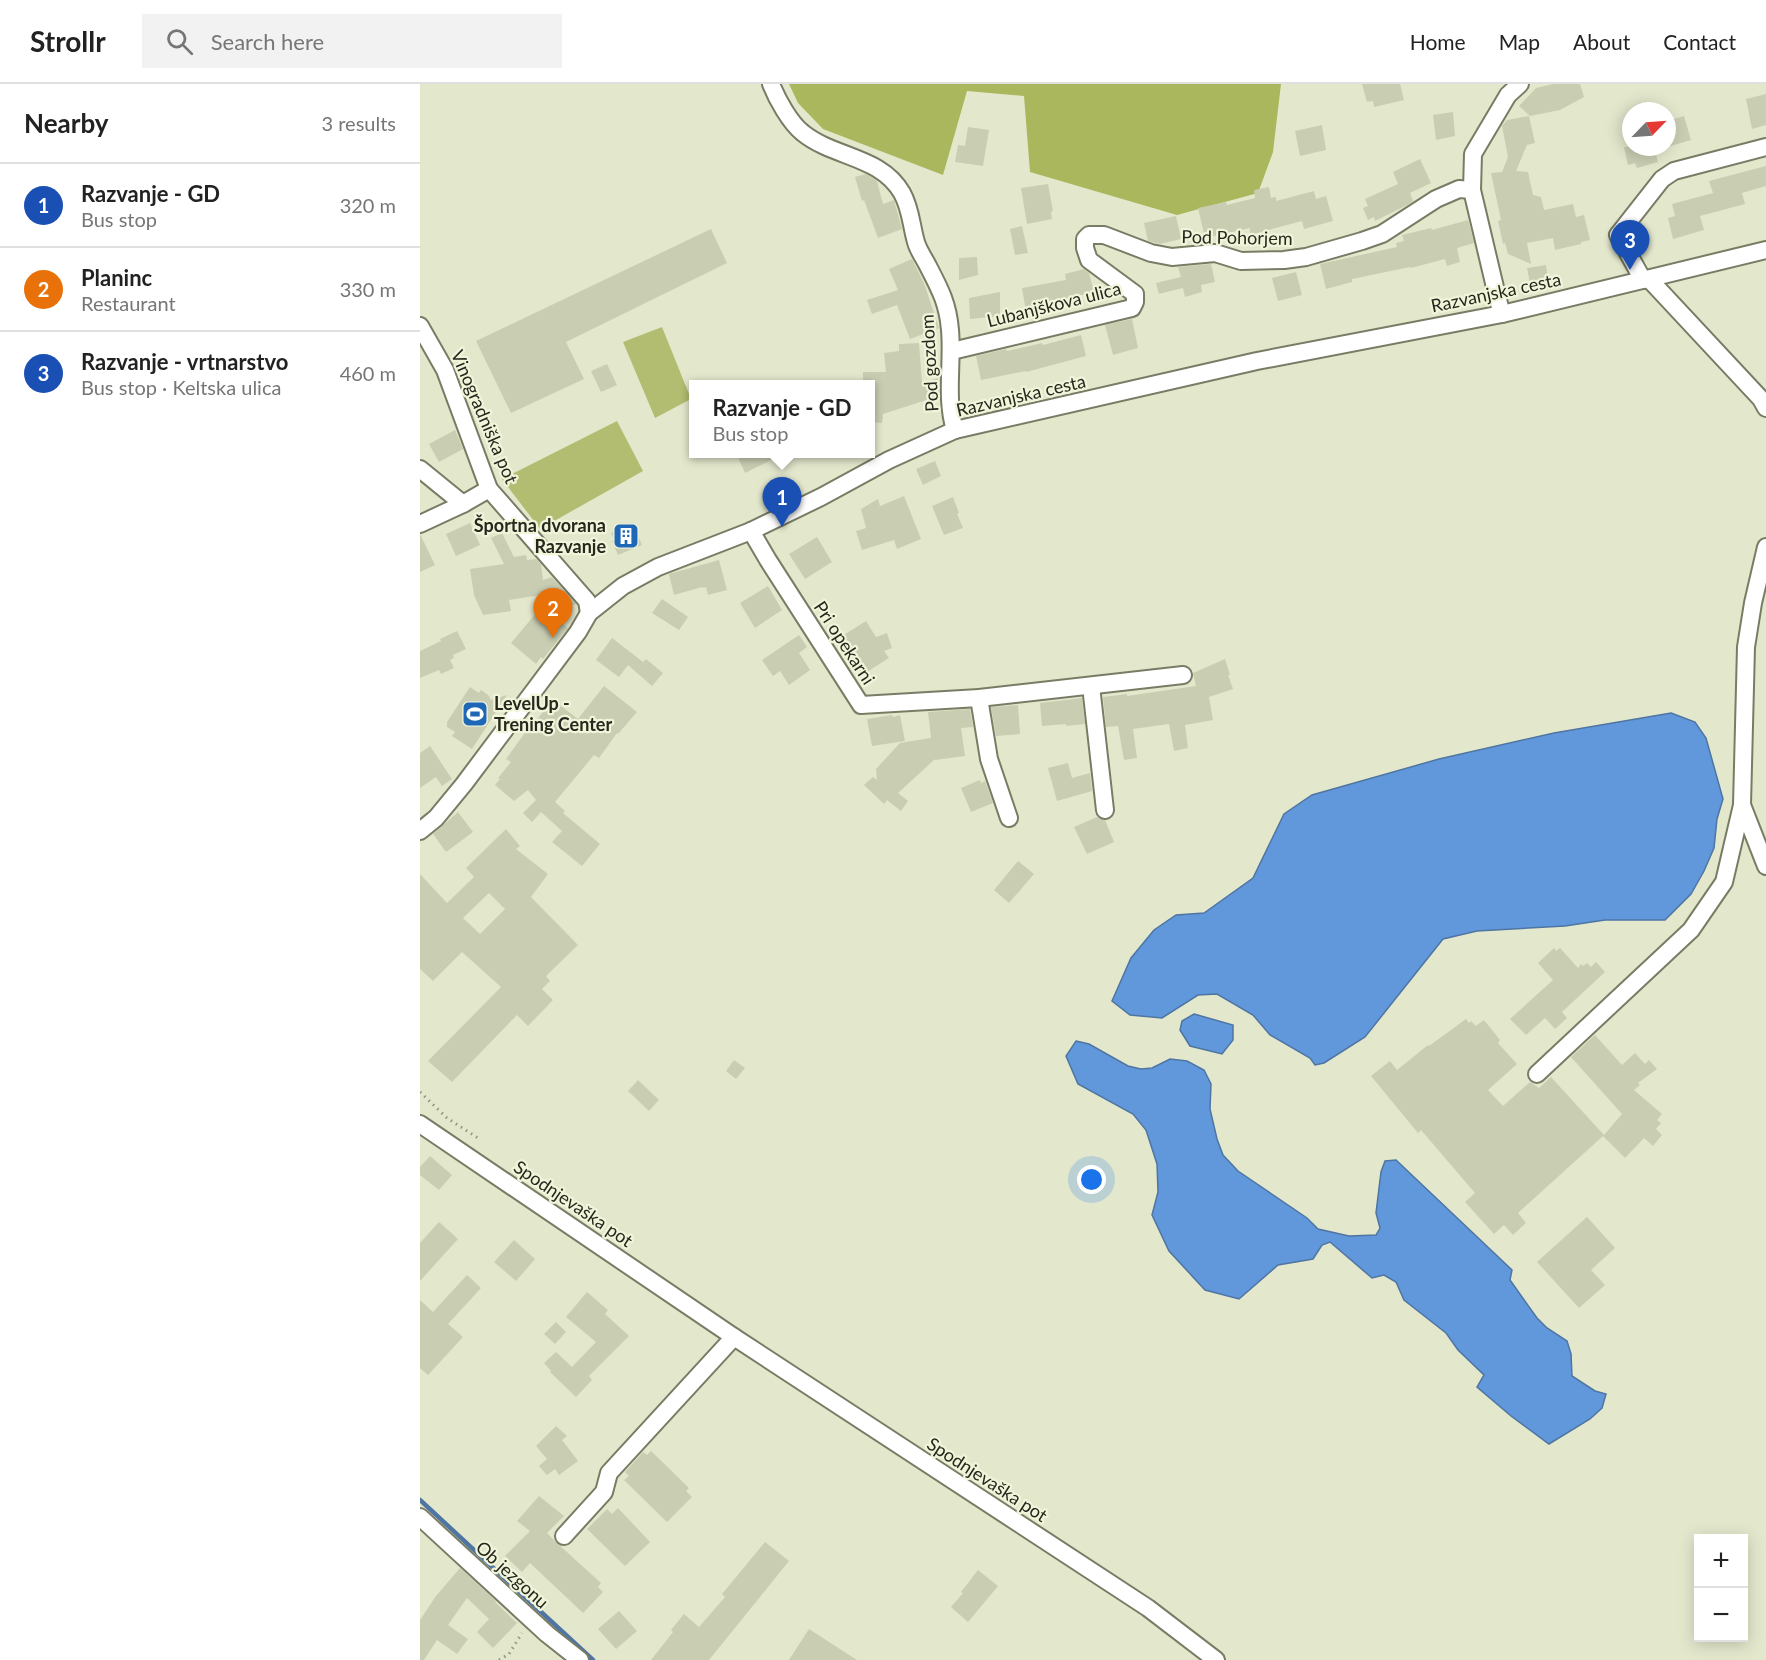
<!DOCTYPE html>
<meta charset="utf-8">
<style>
body{margin:0;font-family:Lato,sans-serif;background:#f2f2f2;color:#222}
.controls{position:absolute;right:18px;bottom:18px;display:grid;overflow:hidden;border-radius:0px;box-shadow:0 3px 15px #0003}
.controls button{width:54px;height:54px;display:grid;place-items:center;padding:0;border:0;border-bottom:2px solid #e0e0e0;background:#fff;color:#222;font:30px sans-serif}
.compass{position:absolute;left:1202px;top:18px;width:54px;height:54px;border-radius:50%;background:#fff;box-shadow:0 3px 15px #0003;rotate:65deg}
.you{position:absolute;left:672px;top:1096px;width:21px;height:21px;margin:-15px;border:4px solid #fff;border-radius:50%;background:#1a73e8;box-shadow:0 0 0 9px #1a73e833}
.badge{display:grid;place-items:center;width:39px;height:39px;border-radius:50%;background:#0f766e;color:#fff;font-size:20px;font-weight:700}
.pin{position:absolute;translate:-50% -50px;filter:drop-shadow(0 2px 3px #0008)}
.pin::after{content:'';position:absolute;top:32px;width:21px;height:18px;background:inherit;clip-path:polygon(0 0,100% 0,50% 100%)}
.popup{position:absolute;left:269px;top:296px;width:186px;height:78px;box-sizing:border-box;display:grid;place-content:center;border-radius:0px;background:#fff;filter:drop-shadow(0 2px 4px #0005);font-size:20px;white-space:nowrap;color:#767676}
.popup b{font-size:22px;color:#222}
.popup::after{content:'';position:absolute;left:50%;top:100%;margin-left:-12px;border:12px solid transparent;border-top-color:#fff}
.list{margin:0;padding:0;list-style:none}
h2{display:flex;justify-content:space-between;align-items:center;height:78px;margin:0;padding:0 24px;font-size:26px}
h2 small{font-size:20px;font-weight:400;color:#767676}
.list li{display:grid;grid-template-columns:39px 1fr auto;gap:18px;align-items:center;box-sizing:border-box;height:84px;padding:0 24px;border-top:2px solid #e0e0e0}
.list b{display:block;font-size:22px;white-space:nowrap}
.list p{margin:0;font-size:20px;white-space:nowrap;color:#767676}
.list em{font-size:20px;font-style:normal;color:#767676}
.icon{flex:none;width:33px;height:33px;fill:none;stroke:currentColor;stroke-width:2;stroke-linecap:round;stroke-linejoin:round}
.map{position:relative;flex:none;width:1346px;height:1576px;overflow:hidden}
header{display:flex;align-items:center;gap:36px;box-sizing:border-box;height:84px;padding:0 30px;background:#fff;border-bottom:2px solid #e0e0e0}
header strong{font-size:28px}
nav{display:flex;gap:33px;margin-inline-start:auto;font-size:21px}
.search{width:420px;height:54px;background:#f2f2f2;display:flex;align-items:center;gap:15px;box-sizing:border-box;padding:0 21px;border-radius:0px;color:#767676;font-size:22px}
main{display:flex}
aside{flex:1;background:#fff}
.map>svg:first-child{display:block}
.green{fill:#b2bd71}
.forest{fill:#abb75c}
.water{fill:#6197db;stroke:#4f75a2;stroke-width:1.5}
.lines{fill:none;stroke-linecap:round;stroke-linejoin:round}
.stream{stroke:#4f75a2;stroke-width:4.5}
.building{fill:#c9ceb3;fill-rule:evenodd}
.minor-casing{stroke:#787c64;stroke-width:20}
.path{stroke:#919480;stroke-width:3;stroke-dasharray:1.5 4.5;stroke-linecap:butt}
.minor{stroke:#fff;stroke-width:16}
.labels{text-anchor:middle;stroke-width:4.5;stroke-linejoin:round;paint-order:stroke}
.street-label{font-size:18px;fill:#26271d;stroke:#f0f5da}
.poi-label{font-size:18px;font-weight:bold;fill:#26271d;stroke:#f0f5da;text-anchor:end}
</style>
<header>
<strong>Strollr</strong>
<div class="search"><svg class="icon" aria-label="search" viewBox="0 0 24 24"><circle cx="10" cy="10" r="6"/><path d="M15 15l6 6"/></svg>Search here</div>
<nav><a>Home</a><a>Map</a><a>About</a><a>Contact</a></nav>
</header>
<main>
<aside>
<h2>Nearby<small>3 results</small></h2>
<ul class="list">
<li><span class="badge" style="background:#1a4fb4">1</span><div><b>Razvanje - GD</b><p>Bus stop</p></div><em>320 m</em></li>
<li><span class="badge" style="background:#e8710a">2</span><div><b>Planinc</b><p>Restaurant</p></div><em>330 m</em></li>
<li><span class="badge" style="background:#1a4fb4">3</span><div><b>Razvanje - vrtnarstvo</b><p>Bus stop · Keltska ulica</p></div><em>460 m</em></li>
</ul>
</aside>
<div class="map">
<svg width="1346" height="1576" viewBox="0 0 1346 1576">
<rect width="100%" height="100%" fill="#e3e8cd"/>
<g class="green">
<polygon points="242,243 271,315 235,334 203,258"/>
<polygon points="197,337 223,387 120,445 82,395"/>
</g>
<polygon class="forest" points="369,0 861,0 853,68 838,109 757,131 610,88 604,12 547,7 523,91 403,45 378,19"/>
<g class="water">
<polygon points="1251,629 1275,638 1286,654 1303,715 1297,735 1294,764 1284,787 1271,810 1245,836 1185,836 1145,842 1057,847 1023,855 945,953 904,979 895,981 890,974 850,951 833,931 797,910 778,911 742,934 710,931 692,917 711,874 734,846 756,831 784,829 833,794 864,730 892,711 1019,675 1134,649"/>
<polygon points="774,930 813,941 813,956 802,970 770,962 760,946 762,937"/>
<polygon points="656,957 669,960 708,982 721,985 732,984 750,975 767,977 784,986 791,1000 790,1025 797,1055 803,1071 818,1087 887,1134 898,1145 929,1152 956,1151 960,1144 956,1129 961,1088 965,1077 976,1076 1092,1186 1090,1196 1117,1234 1127,1244 1147,1257 1151,1270 1152,1292 1175,1307 1186,1310 1182,1324 1170,1335 1129,1360 1091,1332 1057,1303 1064,1291 1038,1266 1026,1249 984,1216 976,1198 964,1191 952,1194 910,1158 902,1161 893,1175 858,1181 819,1215 785,1206 749,1167 732,1131 738,1108 737,1080 726,1046 713,1030 658,1000 646,972"/>
</g>
<g class="lines">
<polyline class="stream" points="0,1416 173,1576"/>
</g>
<g class="building">
<polygon points="942,0 980,0 984,16 954,23 953,17 947,18"/>
<polygon points="1133,0 1160,0 1164,13 1140,26 1110,32 1099,22 1116,4"/>
<polygon points="1346,10 1346,41 1332,45 1326,15"/>
<polygon points="1033,28 1035,52 1016,56 1013,31"/>
<polygon points="1109,32 1115,59 1107,61 1096,87 1108,88 1113,111 1121,113 1124,126 1153,120 1156,133 1164,131 1170,156 1161,158 1161,160 1135,166 1133,154 1107,159 1111,180 1088,170 1085,159 1083,160 1078,137 1081,136 1071,89 1082,88 1088,73 1082,42 1087,36"/>
<polygon points="1264,32 1271,56 1247,63 1247,37"/>
<polygon points="902,41 906,66 880,72 875,47"/>
<polygon points="548,43 569,46 563,82 535,78 538,61 545,62"/>
<polygon points="1204,63 1234,63 1238,78 1217,84 1215,79 1208,81"/>
<polygon points="1000,75 1011,99 990,109 993,117 989,120 955,137 954,133 948,136 943,124 948,122 945,115 978,100 973,88"/>
<polygon points="1346,82 1346,102 1322,109 1325,120 1280,132 1284,146 1253,155 1248,134 1255,132 1252,120 1293,109 1289,97"/>
<polygon points="446,90 457,97 463,120 474,116 482,145 458,154 444,116 442,117 435,93"/>
<polygon points="628,100 633,127 631,128 632,135 607,140 601,104"/>
<polygon points="849,103 851,114 856,113 856,117 894,107 896,115 906,112 913,137 884,145 882,137 830,151 830,144 785,154 778,124 806,118 807,121 835,114 834,106"/>
<polygon points="756,132 761,155 740,160 728,157 724,139"/>
<polygon points="1048,136 1054,159 1037,164 1040,178 1027,182 1025,175 991,184 990,183 932,195 932,198 906,205 900,180 977,163 976,159 984,157 982,151 1011,144 1012,146"/>
<polygon points="602,142 608,169 595,171 590,145"/>
<polygon points="291,145 307,179 146,258 164,295 91,329 56,257"/>
<polygon points="557,173 558,191 539,196 539,174"/>
<polygon points="492,175 504,199 519,244 490,255 477,221 452,230 447,216 478,206 469,185"/>
<polygon points="791,180 795,198 781,201 782,208 765,213 763,204 739,210 736,199 761,193 758,183"/>
<polygon points="1126,181 1128,195 1110,199 1107,184"/>
<polygon points="664,185 669,189 674,208 629,219 630,224 606,228 602,204 646,196 645,190"/>
<polygon points="876,188 882,211 858,217 852,194"/>
<polygon points="580,208 580,232 550,235 549,214"/>
<polygon points="712,235 718,264 693,271 685,241"/>
<polygon points="661,251 666,272 606,288 606,287 561,296 556,272 586,265 587,267 622,259 623,261"/>
<polygon points="499,259 502,299 518,294 519,312 463,330 462,339 450,338 450,299 443,299 443,288 466,288 464,269 479,267 479,260"/>
<polygon points="187,280 197,301 181,308 171,287"/>
<polygon points="35,346 43,365 19,378 9,360"/>
<polygon points="316,369 365,369 325,389"/>
<polygon points="515,377 521,392 503,401 496,385"/>
<polygon points="484,412 501,455 477,465 474,456 442,466 436,447 446,444 441,425 458,415 460,422"/>
<polygon points="533,413 539,429 537,430 543,444 524,451 512,422"/>
<polygon points="50,439 60,461 36,472 26,450"/>
<polygon points="213,439 222,461 198,471 192,457 194,456 191,449"/>
<polygon points="82,449 94,473 106,471 107,476 116,475 121,480 123,496 132,493 156,520 132,531 148,544 123,575 121,573 116,580 91,559 133,509 89,516 91,527 63,531 54,511 50,485 84,480 71,454"/>
<polygon points="0,450 15,481 0,488"/>
<polygon points="397,453 412,478 385,495 369,470"/>
<polygon points="299,476 307,506 288,511 286,503 283,504 282,503 254,511 249,490"/>
<polygon points="348,502 362,526 335,544 320,519"/>
<polygon points="242,515 268,533 259,546 232,529"/>
<polygon points="446,537 456,553 467,549 472,564 464,567 469,574 442,591 419,554"/>
<polygon points="37,547 46,565 33,571 34,574 30,576 34,584 21,590 19,586 0,594 0,567 21,557 20,555"/>
<polygon points="379,551 387,563 379,569 390,586 369,601 360,587 353,592 342,576"/>
<polygon points="192,554 223,578 226,575 243,589 232,602 208,581 199,593 176,576"/>
<polygon points="805,575 810,591 808,591 813,605 789,613 793,636 765,641 768,664 754,667 749,640 713,645 717,674 704,676 698,642 686,643 683,613 707,610 707,612 776,602 773,589"/>
<polygon points="184,602 217,628 198,650 197,649 179,674 174,671 135,718 145,727 143,729 180,760 162,782 132,758 142,747 121,728 112,738 103,729 116,716 108,706 94,717 75,701 80,695 78,694 91,678 86,675 107,646 109,647 132,615 158,635"/>
<polygon points="50,603 59,609 61,606 68,611 71,616 87,611 52,665 32,652 35,648 27,643 27,638"/>
<polygon points="662,614 665,640 646,642 646,640 622,642 620,619"/>
<polygon points="598,621 600,650 576,652 571,623"/>
<polygon points="550,625 553,643 541,644 545,672 515,676 515,675 478,709 488,717 481,727 467,716 464,720 444,701 453,693 457,696 456,685 480,659 511,654 508,628"/>
<polygon points="472,631 473,633 480,631 485,657 452,662 447,635"/>
<polygon points="10,662 32,695 22,702 16,693 0,704 0,669"/>
<polygon points="648,679 652,694 670,689 672,707 637,717 628,684"/>
<polygon points="560,696 561,699 565,697 573,719 551,728 541,704"/>
<polygon points="38,728 53,748 26,768 13,750"/>
<polygon points="677,733 685,736 694,758 667,770 654,743"/>
<path d="M86,745L100,762L96,765L128,790L111,813L158,861L126,892L130,897L122,905L133,916L108,942L97,931L32,998L8,977L81,903L42,868L13,897L0,885V790L27,819L54,793L46,784ZM69,809L85,825L60,850L43,834Z"/>
<polygon points="598,777 614,790 589,819 574,806"/>
<polygon points="1134,864 1136,867 1140,864 1158,884 1161,880 1163,882 1167,879 1171,883 1176,878 1185,888 1142,928 1147,934 1135,945 1125,934 1106,951 1090,935 1133,896 1118,879"/>
<polygon points="1046,935 1049,939 1051,937 1056,942 1064,936 1080,956 1078,959 1097,980 1068,1006 1083,1022 1110,998 1119,1004 1131,993 1184,1051 1202,1030 1151,973 1175,951 1202,981 1215,969 1225,980 1229,976 1237,985 1218,999 1220,1001 1214,1006 1242,1030 1237,1036 1241,1039 1236,1045 1242,1051 1233,1062 1224,1054 1205,1074 1183,1052 1098,1129 1106,1139 1093,1151 1084,1141 1074,1150 1045,1118 1055,1109 1001,1046 998,1049 951,992 970,977 977,986 1008,961 1009,962"/>
<polygon points="314,976 325,984 316,995 306,987"/>
<polygon points="218,996 239,1016 229,1027 208,1007"/>
<polygon points="10,1072 32,1091 19,1106 0,1091 0,1083"/>
<polygon points="1167,1133 1195,1164 1171,1186 1185,1201 1159,1224 1117,1178"/>
<polygon points="19,1138 38,1155 0,1197 0,1159"/>
<polygon points="94,1156 115,1175 96,1197 74,1178"/>
<polygon points="47,1191 61,1204 28,1240 43,1253 8,1291 0,1284 0,1216 13,1228"/>
<polygon points="167,1208 188,1226 185,1230 209,1252 169,1292 172,1296 156,1313 130,1288 131,1287 124,1279 136,1268 152,1283 176,1258 146,1233"/>
<polygon points="136,1238 146,1248 135,1260 124,1250"/>
<polygon points="136,1342 147,1352 142,1356 158,1377 139,1391 135,1385 127,1391 119,1382 127,1375 116,1362"/>
<polygon points="231,1367 269,1404 266,1407 272,1413 247,1438 204,1396 209,1392 205,1388 223,1368 227,1371"/>
<polygon points="119,1412 144,1432 127,1449 137,1459 181,1499 178,1503 183,1508 163,1529 110,1479 102,1488 85,1472 110,1447 97,1437"/>
<polygon points="198,1424 230,1458 205,1482 167,1445 187,1425 192,1430"/>
<polygon points="345,1458 369,1477 289,1576 231,1576 253,1548 251,1546 264,1530 279,1543 305,1513 302,1510"/>
<polygon points="40,1484 76,1517 75,1518 97,1539 73,1564 57,1548 69,1535 47,1514 28,1541 48,1555 37,1570 17,1556 4,1576 0,1576 0,1536 16,1512"/>
<polygon points="558,1486 578,1502 548,1538 531,1523 543,1509 541,1508"/>
<polygon points="199,1527 217,1547 196,1565 178,1545"/>
<polygon points="389,1545 437,1576 369,1576"/>
</g>
<g class="lines">
<g class="minor-casing">
<g id="minor">
<path d="M351,0C357,15 370,39 383,49C414,74 461,72 482,109C491,125 491,141 496,158C498,166 504,174 508,182C520,205 528,220 530,246C533,279 525,314 535,346"/>
<polyline points="1229,195 1341,315 1346,324"/>
<polyline points="1223,196 1198,151 1242,95 1254,87 1346,63"/>
<polyline points="1082,230 1078,216 1052,106 1053,70 1088,11 1100,0"/>
<polyline points="0,242 25,286 69,405 167,517 169,529"/>
<polyline points="532,267 712,224 715,218 715,210 669,176 665,164 665,155 669,151 684,151 731,169 752,173 795,169 821,177 864,176 886,173 942,157 962,150 1016,115 1039,105 1052,106"/>
<polyline points="0,385 43,420"/>
<polyline points="0,440 43,420 69,405"/>
<polyline points="331,447 348,476 441,621 559,614 763,591"/>
<polyline points="671,602 685,726"/>
<polyline points="559,614 569,675 589,734"/>
<polyline points="1322,721 1346,782"/>
<polyline points="0,747 16,734 44,700 158,548 169,529 203,502 238,483 331,447 401,413 469,376 535,346 837,277 1082,230 1346,166"/>
<polyline points="1117,990 1271,846 1304,798 1322,721 1326,563 1333,519 1346,463"/>
<polyline points="0,1040 314,1253 728,1524 796,1576"/>
<polyline points="0,1433 127,1550 160,1576"/>
<polyline points="144,1452 184,1408 189,1389 314,1253"/>
</g>
</g>
<g class="path">
<polyline points="0,1008 27,1034 61,1056"/>
<polyline points="79,1576 89,1570 102,1549"/>
</g>
<use href="#minor" class="minor"/>
</g>
<defs>
<g id="building-square" transform="scale(1.35)"><rect x="-9" y="-9" width="18" height="18" rx="4" fill="#1e67b7" stroke="#f0f5da"/><path d="M-4-6H4V6H1V3H-1V6H-4ZM-2.5-4.3h1.7v1.8h-1.7ZM.8-4.3h1.7v1.8H.8ZM-2.5-1h1.7V.8h-1.7ZM.8-1h1.7V.8H.8Z" fill="#fff"/></g>
<g id="stadium-square" transform="scale(1.35)"><rect x="-9" y="-9" width="18" height="18" rx="4" fill="#1e67b7" stroke="#f0f5da"/><path d="M0-5a6.5 5 0 1 0 0 10a6.5 5 0 1 0 0-10ZM-3.5-1.8h7v3.6h-7Z" fill="#fff"/></g>
</defs>
<g fill-rule="evenodd">
<use href="#building-square" x="206" y="452"/>
<use href="#stadium-square" x="55" y="630"/>
</g>
<g class="labels">
<g class="street-label">
<text transform="translate(817 154) rotate(1)" y="6">Pod Pohorjem</text>
<text transform="translate(1076 209) rotate(-12)" y="6">Razvanjska cesta</text>
<text transform="translate(634 221) rotate(-14)" y="6">Lubanjškova ulica</text>
<text transform="translate(510 279) rotate(-93)" y="6">Pod gozdom</text>
<text transform="translate(601 312) rotate(-13)" y="6">Razvanjska cesta</text>
<text transform="translate(64 333) rotate(67)" y="6">Vinogradniška pot</text>
<text transform="translate(424 559) rotate(57)" y="6">Pri opekarni</text>
<text transform="translate(153 1120) rotate(34)" y="6">Spodnjevaška pot</text>
<text transform="translate(567 1396) rotate(33)" y="6">Spodnjevaška pot</text>
<text transform="translate(92 1491) rotate(42)" y="6">Ob jezgonu</text>
</g>
<g class="poi-label">
<text x="186" y="448">Športna dvorana<tspan x="186" dy="21">Razvanje</tspan></text>
<text x="74" y="626" text-anchor="start">LevelUp -<tspan x="74" dy="21">Trening Center</tspan></text>
</g>
</g>
</svg>
<div class="controls">
<button>+</button>
<button>−</button>
</div>
<svg class="compass" viewBox="-18 -18 36 36"><path d="M0-13l5 13h-10z" fill="#e53935"/><path d="M0 13l5-13h-10z" fill="#767676"/></svg>
<div class="you"></div>
<div class="pin badge" style="left:362px;top:443px;background:#1a4fb4">1</div>
<div class="popup"><b>Razvanje - GD</b>Bus stop</div>
<div class="pin badge" style="left:133px;top:554px;background:#e8710a">2</div>
<div class="pin badge" style="left:1210px;top:186px;background:#1a4fb4">3</div>
</div>
</main>
